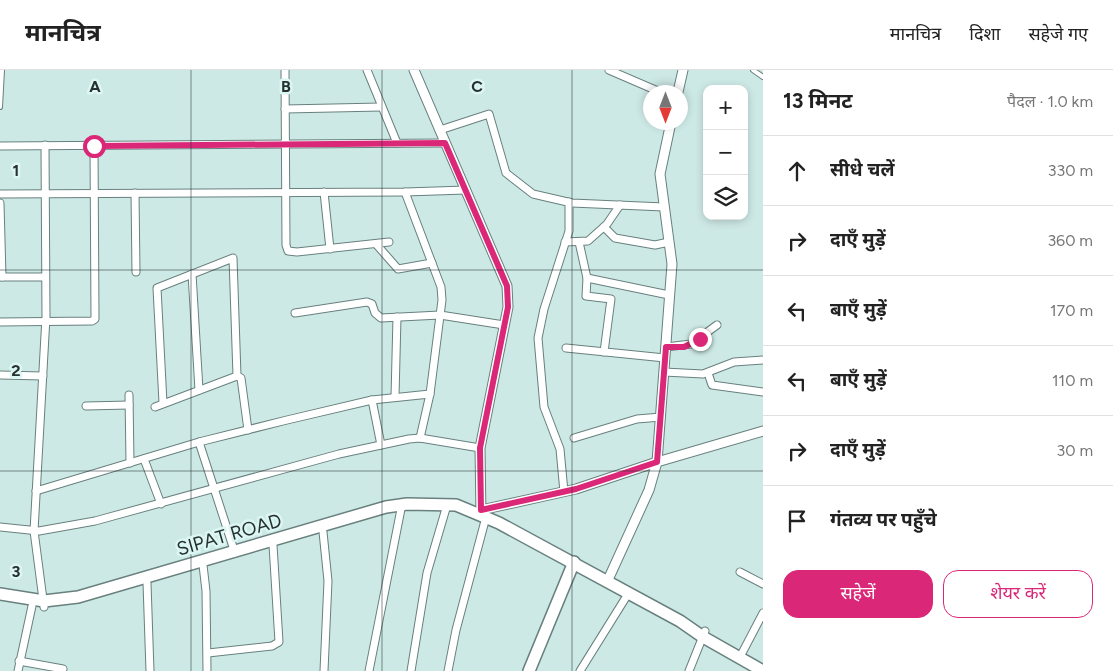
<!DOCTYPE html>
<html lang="hi">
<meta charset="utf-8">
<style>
body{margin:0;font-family:Figtree,"Noto Sans Devanagari",sans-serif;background:#f2f2f2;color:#222}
.controls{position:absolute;right:15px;top:15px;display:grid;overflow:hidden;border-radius:10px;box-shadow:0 2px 8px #0003}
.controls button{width:45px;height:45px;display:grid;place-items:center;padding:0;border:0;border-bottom:1px solid #e0e0e0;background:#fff;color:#222;font:25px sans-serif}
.compass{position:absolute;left:643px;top:15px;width:45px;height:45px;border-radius:50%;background:#fff;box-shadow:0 2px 8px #0003;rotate:180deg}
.stop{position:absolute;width:15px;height:15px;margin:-11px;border:4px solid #db2777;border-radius:50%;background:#fff}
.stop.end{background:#db2777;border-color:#fff;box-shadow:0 1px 5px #0008}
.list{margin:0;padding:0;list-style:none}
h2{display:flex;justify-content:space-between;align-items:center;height:65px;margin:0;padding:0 20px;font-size:21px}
h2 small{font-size:16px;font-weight:400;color:#767676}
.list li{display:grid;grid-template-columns:32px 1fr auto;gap:15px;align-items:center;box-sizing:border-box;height:70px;padding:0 20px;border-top:1px solid #e0e0e0}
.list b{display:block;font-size:19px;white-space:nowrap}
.list em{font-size:16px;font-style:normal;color:#767676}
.actions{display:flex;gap:10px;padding:15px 20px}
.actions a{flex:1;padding:11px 0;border:1px solid #db2777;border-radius:15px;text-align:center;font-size:18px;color:#db2777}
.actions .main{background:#db2777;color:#fff}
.icon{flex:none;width:28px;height:28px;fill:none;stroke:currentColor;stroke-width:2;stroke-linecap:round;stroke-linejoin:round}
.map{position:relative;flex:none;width:763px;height:601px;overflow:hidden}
header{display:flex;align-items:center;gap:30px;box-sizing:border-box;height:70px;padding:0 25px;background:#fff;border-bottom:1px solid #e0e0e0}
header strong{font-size:24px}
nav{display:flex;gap:28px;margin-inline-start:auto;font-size:18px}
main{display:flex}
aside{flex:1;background:#fff}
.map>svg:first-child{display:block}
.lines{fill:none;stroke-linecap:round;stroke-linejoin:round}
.service-casing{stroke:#68807e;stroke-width:6}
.minor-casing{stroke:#68807e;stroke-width:9}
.tertiary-casing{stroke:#68807e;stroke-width:11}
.primary-casing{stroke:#68807e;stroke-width:14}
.trunk-casing{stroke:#68807e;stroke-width:14}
.service{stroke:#fff;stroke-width:4}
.minor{stroke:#fff;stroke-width:7}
.tertiary{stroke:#fff;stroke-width:9}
.primary{stroke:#fff;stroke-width:11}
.trunk{stroke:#fff;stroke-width:11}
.route{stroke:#db2777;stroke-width:6}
.grid{fill:none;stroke:#263130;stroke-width:1;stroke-opacity:0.55}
.labels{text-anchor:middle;stroke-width:5;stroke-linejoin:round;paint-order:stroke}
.street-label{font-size:19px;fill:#263130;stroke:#dbf6f3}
.grid-label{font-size:16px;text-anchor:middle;font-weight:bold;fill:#263130;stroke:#dbf6f3;stroke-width:5;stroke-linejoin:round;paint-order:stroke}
</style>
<header>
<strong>मानचित्र</strong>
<nav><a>मानचित्र</a><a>दिशा</a><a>सहेजे गए</a></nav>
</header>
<main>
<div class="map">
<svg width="763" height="601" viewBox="0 0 763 601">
<rect width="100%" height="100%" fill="#cde9e6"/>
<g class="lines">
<g class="service-casing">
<g id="service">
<polyline points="753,0 763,7"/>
<polyline points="0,37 2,0"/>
</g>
</g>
<g class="minor-casing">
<g id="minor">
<polyline points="285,0 286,175 288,181 297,182 389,172"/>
<polyline points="367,0 397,73"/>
<polyline points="609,0 660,22"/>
<polyline points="285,39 381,37"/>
<polyline points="440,60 489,44 506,103 533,124 572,133 664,137"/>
<polyline points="0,76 445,73"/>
<polyline points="324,122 330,179"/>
<polyline points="405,122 441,217 442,230 430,324 420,368"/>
<polyline points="135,123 136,202"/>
<polyline points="0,124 405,122 466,120"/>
<polyline points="0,133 2,207"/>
<polyline points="604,157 615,168 655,175 669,172"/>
<polyline points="565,172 588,171 607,154 620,135"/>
<polyline points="579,172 587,208 669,225"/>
<polyline points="376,174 398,199 432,193"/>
<polyline points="192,204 199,320"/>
<polyline points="0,207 45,207"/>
<polyline points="587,208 586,226 611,229 604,282"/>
<polyline points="295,243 367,232 372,234 375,243 381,248 440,245 504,255"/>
<polyline points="0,252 92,251 95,249 94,76"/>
<polyline points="666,277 691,274 717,255"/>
<polyline points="566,278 665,288"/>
<polyline points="664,302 703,304 734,292 763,290"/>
<polyline points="708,303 712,315 763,322"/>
<polyline points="0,305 43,306"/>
<polyline points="237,306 241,308 248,360"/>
<polyline points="129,325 130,393"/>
<polyline points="395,327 397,247"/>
<polyline points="372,330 381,375"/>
<polyline points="86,336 129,335"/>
<polyline points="155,337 237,306 233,188 157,218 163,333"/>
<polyline points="574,368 637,349 661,347"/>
<polyline points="199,372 235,483"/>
<polyline points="144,389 161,434"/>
<polyline points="36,421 199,372 287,350 372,330 430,324"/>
<polyline points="564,422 560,379 544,337 538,268 544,239 569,161 569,132"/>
<polyline points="0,457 39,461 95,451 339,384 409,369 420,368 480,378"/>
<polyline points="323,462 328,511 324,601"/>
<polyline points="203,495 206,521 207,601"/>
<polyline points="740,502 763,514"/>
<polyline points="147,513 150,601"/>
<polyline points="44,537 34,461 46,247 45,75"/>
<polyline points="208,583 272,576 279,572 273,475"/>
<polyline points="740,587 763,543"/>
<polyline points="19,591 63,599"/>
<polyline points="18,601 32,536"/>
<polyline points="369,601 402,434"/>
<polyline points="411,601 427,503 447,435"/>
<polyline points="448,601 456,560 486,447"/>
<polyline points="580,601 628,524"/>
<polyline points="689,601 705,561"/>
</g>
</g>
<g class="tertiary-casing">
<g id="tertiary">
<polyline points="414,0 507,216 508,237 480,378 481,446"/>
<polyline points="678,22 683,0"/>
<polyline points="481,440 576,419 657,392 763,361"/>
<polyline points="607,512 649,420 657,392 672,194 660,104 671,52"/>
</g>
</g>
<g class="primary-casing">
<polyline id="primary" points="529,601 574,492"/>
</g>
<g class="trunk-casing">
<polyline id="trunk" points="0,524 44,531 78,527 386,437 407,434 456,435 499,453 680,551 703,567 763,601"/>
</g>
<use href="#service" class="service"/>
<use href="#minor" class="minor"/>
<use href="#tertiary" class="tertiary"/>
<use href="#primary" class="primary"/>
<use href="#trunk" class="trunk"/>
</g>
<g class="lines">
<polyline class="route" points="94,76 445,73 507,216 508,237 480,378 481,440 576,419 657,392 666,277 684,277 700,269"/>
</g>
<path class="grid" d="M191,0V601M382,0V601M572,0V601M0,200H763M0,401H763"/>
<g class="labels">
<g class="street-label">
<text transform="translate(229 464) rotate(-16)" y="7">SIPAT ROAD</text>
</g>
</g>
<g class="grid-label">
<text x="95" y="22">A</text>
<text x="286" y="22">B</text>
<text x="477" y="22">C</text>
<text x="16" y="106">1</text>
<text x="16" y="306">2</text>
<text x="16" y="507">3</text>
</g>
</svg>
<div class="controls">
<button>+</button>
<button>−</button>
<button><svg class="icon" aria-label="layers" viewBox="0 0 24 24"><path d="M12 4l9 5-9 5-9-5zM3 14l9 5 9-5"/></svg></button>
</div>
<svg class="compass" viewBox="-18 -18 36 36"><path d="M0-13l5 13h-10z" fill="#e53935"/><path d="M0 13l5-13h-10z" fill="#767676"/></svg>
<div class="stop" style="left:94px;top:76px"></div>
<div class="stop end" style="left:700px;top:269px"></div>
</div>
<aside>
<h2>13 मिनट<small>पैदल · 1.0 km</small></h2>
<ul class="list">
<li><svg class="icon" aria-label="ahead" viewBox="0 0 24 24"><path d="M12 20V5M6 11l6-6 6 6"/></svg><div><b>सीधे चलें</b></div><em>330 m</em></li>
<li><svg class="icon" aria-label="right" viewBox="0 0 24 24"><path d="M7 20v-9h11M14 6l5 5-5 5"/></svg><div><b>दाएँ मुड़ें</b></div><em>360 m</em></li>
<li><svg class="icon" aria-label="left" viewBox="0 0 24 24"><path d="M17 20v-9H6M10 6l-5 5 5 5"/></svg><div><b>बाएँ मुड़ें</b></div><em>170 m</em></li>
<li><svg class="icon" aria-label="left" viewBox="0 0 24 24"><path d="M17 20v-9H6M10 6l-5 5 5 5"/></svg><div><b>बाएँ मुड़ें</b></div><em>110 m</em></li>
<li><svg class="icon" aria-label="right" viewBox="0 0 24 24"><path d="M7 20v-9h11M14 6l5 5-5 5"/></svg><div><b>दाएँ मुड़ें</b></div><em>30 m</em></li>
<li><svg class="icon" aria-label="arrive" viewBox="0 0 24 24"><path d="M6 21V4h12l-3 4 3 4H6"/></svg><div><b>गंतव्य पर पहुँचे</b></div></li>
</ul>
<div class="actions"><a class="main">सहेजें</a><a>शेयर करें</a></div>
</aside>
</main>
